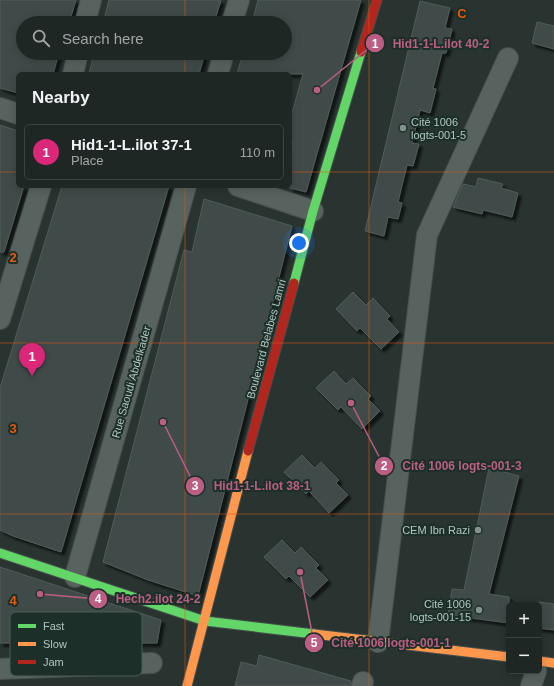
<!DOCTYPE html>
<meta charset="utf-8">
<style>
body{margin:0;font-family:Arial,sans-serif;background:#272f2d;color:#f1f3f6}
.controls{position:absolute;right:12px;bottom:12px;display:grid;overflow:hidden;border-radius:6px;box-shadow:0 2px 10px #0003}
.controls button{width:36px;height:36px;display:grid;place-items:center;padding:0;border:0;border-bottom:1px solid #3c4442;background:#1f2725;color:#f1f3f6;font:20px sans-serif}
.you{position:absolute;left:299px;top:243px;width:14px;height:14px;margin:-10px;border:3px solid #fff;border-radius:50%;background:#1a73e8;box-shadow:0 0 0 6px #1a73e833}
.badge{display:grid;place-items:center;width:26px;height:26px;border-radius:50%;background:#db2777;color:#fff;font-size:13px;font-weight:700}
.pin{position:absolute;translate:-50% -33px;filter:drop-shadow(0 1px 2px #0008)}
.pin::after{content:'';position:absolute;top:21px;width:14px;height:12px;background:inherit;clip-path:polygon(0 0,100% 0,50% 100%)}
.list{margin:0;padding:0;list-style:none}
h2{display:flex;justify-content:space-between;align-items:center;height:52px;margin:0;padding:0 16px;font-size:17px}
h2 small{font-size:13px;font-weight:400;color:#a1a5a7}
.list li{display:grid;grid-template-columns:26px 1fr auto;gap:12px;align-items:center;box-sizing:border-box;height:56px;margin:0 8px 8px;padding:0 8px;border:1px solid #3c4442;border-radius:6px}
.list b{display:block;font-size:15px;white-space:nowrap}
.list p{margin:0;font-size:13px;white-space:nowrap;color:#a1a5a7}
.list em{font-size:13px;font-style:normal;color:#a1a5a7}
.icon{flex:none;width:22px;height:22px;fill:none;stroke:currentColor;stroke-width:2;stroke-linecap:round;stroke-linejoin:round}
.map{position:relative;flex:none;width:554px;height:686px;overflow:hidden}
.search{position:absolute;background:#1f2725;box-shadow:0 2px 10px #0003;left:16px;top:16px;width:276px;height:44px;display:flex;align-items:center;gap:10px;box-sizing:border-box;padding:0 14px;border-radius:22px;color:#a1a5a7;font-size:15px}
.panel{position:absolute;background:#1f2725;box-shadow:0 2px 10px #0003;left:16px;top:72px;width:276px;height:116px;border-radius:6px}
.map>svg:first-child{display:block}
.building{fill:#414b48;stroke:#505c59;filter:url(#shadow)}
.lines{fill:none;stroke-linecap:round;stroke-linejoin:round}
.street-casing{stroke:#464f4d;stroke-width:22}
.fast-casing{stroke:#464f4d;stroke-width:11}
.slow-casing{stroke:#464f4d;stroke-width:11}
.jam-casing{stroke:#464f4d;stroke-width:11}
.street{stroke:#58635f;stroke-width:20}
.fast{stroke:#63d668;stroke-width:9}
.slow{stroke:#ff974d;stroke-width:9}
.jam{stroke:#b3261e;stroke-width:9}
.grid{fill:none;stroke:#e8590c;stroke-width:1;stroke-opacity:0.55}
.poi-dot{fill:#82938e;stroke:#1c2f29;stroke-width:1.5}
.labels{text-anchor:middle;stroke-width:4;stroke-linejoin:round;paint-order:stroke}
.poi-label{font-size:11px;fill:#b2c6c0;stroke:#1c2f29;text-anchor:end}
.street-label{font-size:11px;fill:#b2c6c0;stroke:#1c2f29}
.key{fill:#1c2f29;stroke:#495c56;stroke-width:1}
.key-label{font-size:11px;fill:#b2c6c0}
.grid-label{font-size:13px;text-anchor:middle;font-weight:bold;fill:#e8590c;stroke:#1c2f29;stroke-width:4;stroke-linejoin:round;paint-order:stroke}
.leader{fill:none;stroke:#bc5e83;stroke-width:1.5}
.callout-dot{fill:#bc5e83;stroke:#1c2f29;stroke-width:1.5}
.mark-label{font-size:12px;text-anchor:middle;font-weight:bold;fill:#fff}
.callout-label{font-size:12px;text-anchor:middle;font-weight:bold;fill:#bc5e83;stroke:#1c2f29;stroke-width:4;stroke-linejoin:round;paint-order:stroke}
</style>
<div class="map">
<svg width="554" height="686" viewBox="0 0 554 686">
<defs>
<filter id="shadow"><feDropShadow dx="3.5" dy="3.5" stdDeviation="1" flood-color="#0009"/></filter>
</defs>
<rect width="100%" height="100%" fill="#293431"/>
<g class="building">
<polygon points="0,0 76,0 69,23 23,23 23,53 59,53 53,74 18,74 18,93 0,88"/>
<polygon points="109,0 221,0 214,23 103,23"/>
<polygon points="258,0 361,0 306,192 290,188 290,153 293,141 290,140 290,120 303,74 237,74 243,53 285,53 285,23 252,23"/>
<polygon points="420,1 450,8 445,28 452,29 446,53 442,53 433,88 436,89 430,113 420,110 412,143 419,144 413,166 407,165 398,202 402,203 398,219 388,217 384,236 365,231"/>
<polygon points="537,22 554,26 554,49 532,43"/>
<polygon points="94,53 205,53 199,74 89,74"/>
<polygon points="0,125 18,131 18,186 24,186 4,252 0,252"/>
<polygon points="478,178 503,184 501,188 518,193 512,217 483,210 482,214 453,207 463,184 476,187"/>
<polygon points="62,186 169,186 61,552 13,536 0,530 0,388"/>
<polygon points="204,199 292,226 198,596 148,580 103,562 184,250 192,252"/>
<polygon points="353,292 366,305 373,298 390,316 387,319 399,332 381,349 360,328 357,331 336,309"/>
<polygon points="334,371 346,384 353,378 371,396 368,399 380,411 362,429 341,407 338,410 316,388"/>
<polygon points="302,455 315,468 321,462 339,480 336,483 348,495 329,513 309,491 306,494 284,472"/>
<polygon points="489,468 519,476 489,594 509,597 509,623 448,615 452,589 464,590"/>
<polygon points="282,540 295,553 301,547 319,565 316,568 328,580 310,597 289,576 286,579 264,557"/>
<polygon points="0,567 161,620 157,643 0,643"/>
<polygon points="539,602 554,604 554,630 539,628"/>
<polygon points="259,655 351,681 351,686 235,686 241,662 257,666"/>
</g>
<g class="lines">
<g class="street-casing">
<g id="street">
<polyline points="85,23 91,0"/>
<polyline points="232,23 239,0"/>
<polyline points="73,74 78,53"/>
<polyline points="218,74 224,53"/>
<polyline points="0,108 18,114"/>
<polyline points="238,186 313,211"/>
<polyline points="0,319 41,186"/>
<polyline points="75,577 186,186"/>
<polyline points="378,642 427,235 508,58"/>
<polyline points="0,669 152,663"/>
<polyline points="362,686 363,682"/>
<polyline points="531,686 536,671"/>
</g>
</g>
<g class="fast-casing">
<g id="fast">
<polyline points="294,283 313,211 361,52"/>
<polyline points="0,553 205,621 314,634"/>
</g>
</g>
<g class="slow-casing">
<g id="slow">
<polyline points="314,634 509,657"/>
<polyline points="539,661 554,663"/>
<polyline points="187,686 248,451"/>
</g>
</g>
<g class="jam-casing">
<g id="jam">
<polyline points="361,52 377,0"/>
<polyline points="248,451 294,283"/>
</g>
</g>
<use href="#street" class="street"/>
<use href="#fast" class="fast"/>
<use href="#slow" class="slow"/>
<use href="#jam" class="jam"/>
</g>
<path class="grid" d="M185,0V23M369,0V686M185,53V74M0,172H18M290,172H554M185,186V686M0,343H554M0,514H554"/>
<g class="poi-dot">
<circle cx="403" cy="128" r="4"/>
<circle cx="478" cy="530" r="4"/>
<circle cx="479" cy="610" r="4"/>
</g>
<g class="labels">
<g class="poi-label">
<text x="411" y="126" text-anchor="start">Cité 1006<tspan x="411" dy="13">logts-001-5</tspan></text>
<text x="470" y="534">CEM Ibn Razi</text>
<text x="471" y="608">Cité 1006<tspan x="471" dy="13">logts-001-15</tspan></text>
</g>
<g class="street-label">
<text transform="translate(266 339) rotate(-75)" y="4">Boulevard Belabes Lamri</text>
<text transform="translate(131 382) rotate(-74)" y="4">Rue Saoudi Abdelkader</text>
</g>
</g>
<rect x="10" y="612" width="132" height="64" rx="6" class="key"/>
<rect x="18" y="624" width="18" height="4" fill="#63d668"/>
<rect x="18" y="642" width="18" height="4" fill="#ff974d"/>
<rect x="18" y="660" width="18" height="4" fill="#b3261e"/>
<g class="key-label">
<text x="43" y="630">Fast</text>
<text x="43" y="648">Slow</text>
<text x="43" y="666">Jam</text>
</g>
<g class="grid-label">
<text x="462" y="18">C</text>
<text x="13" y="262">2</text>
<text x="13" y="433">3</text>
<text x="13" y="605">4</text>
</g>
<path class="leader" d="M317 90L375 43M351 403L384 466M163 422L195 486M40 594L98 599M300 572L314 643"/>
<g class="callout-dot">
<circle cx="317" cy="90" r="4"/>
<circle cx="351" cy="403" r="4"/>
<circle cx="163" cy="422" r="4"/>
<circle cx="40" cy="594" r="4"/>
<circle cx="300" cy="572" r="4"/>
<circle cx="375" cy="43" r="10"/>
<circle cx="384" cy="466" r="10"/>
<circle cx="195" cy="486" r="10"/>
<circle cx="98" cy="599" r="10"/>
<circle cx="314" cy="643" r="10"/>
</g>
<g class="mark-label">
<text x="375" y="48">1</text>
<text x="384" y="470">2</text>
<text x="195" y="490">3</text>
<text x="98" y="603">4</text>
<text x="314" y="647">5</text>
</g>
<g class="callout-label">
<text x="441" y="48">Hid1-1-L.ilot 40-2</text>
<text x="462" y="470">Cité 1006 logts-001-3</text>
<text x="262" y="490">Hid1-1-L.ilot 38-1</text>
<text x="158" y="603">Hech2.ilot 24-2</text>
<text x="391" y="647">Cité 1006 logts-001-1</text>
</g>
</svg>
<div class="controls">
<button>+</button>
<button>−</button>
</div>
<div class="you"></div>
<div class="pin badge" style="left:32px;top:376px">1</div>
<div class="search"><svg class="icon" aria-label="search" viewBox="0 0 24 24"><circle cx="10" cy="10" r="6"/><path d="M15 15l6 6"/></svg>Search here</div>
<section class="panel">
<h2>Nearby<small></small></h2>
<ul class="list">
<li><span class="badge">1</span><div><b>Hid1-1-L.ilot 37-1</b><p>Place</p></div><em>110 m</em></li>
</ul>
</section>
</div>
